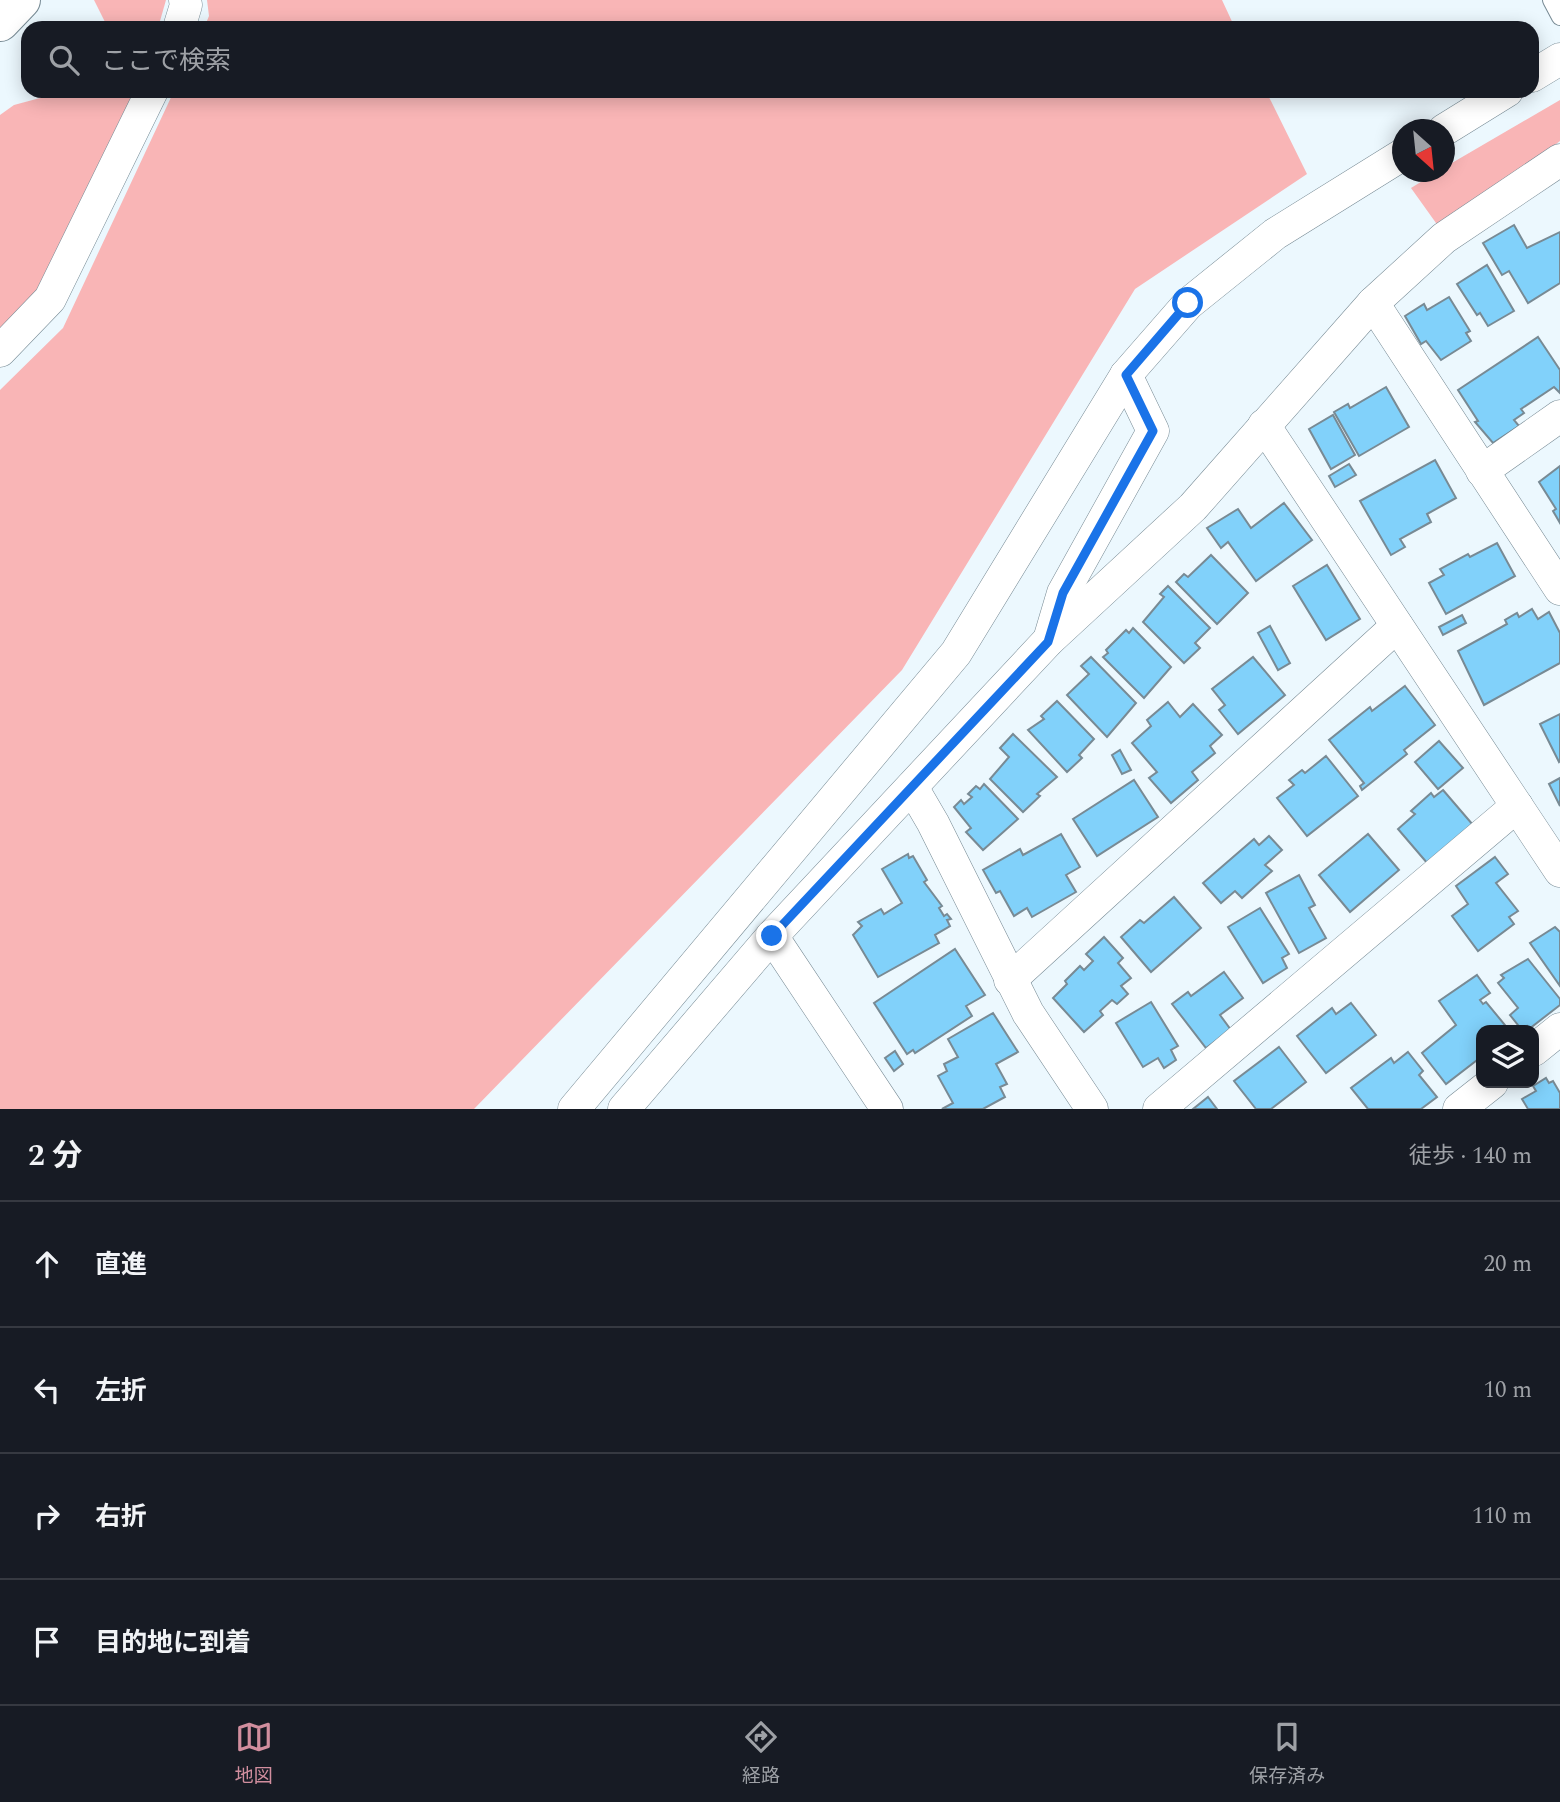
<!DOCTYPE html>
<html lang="ja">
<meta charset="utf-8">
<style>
body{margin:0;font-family:Spectral,"Noto Sans JP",serif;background:#20242c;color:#f1f3f6}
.controls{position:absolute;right:21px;bottom:21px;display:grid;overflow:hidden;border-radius:14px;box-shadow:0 4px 18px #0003}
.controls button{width:63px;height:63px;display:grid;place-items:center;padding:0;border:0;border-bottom:2px solid #363941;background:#171b24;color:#f1f3f6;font:35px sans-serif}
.compass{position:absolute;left:1392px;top:119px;width:63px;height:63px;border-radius:50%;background:#171b24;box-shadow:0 4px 18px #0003;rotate:153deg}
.stop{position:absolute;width:21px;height:21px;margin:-16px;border:5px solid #1a73e8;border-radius:50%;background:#fff}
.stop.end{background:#1a73e8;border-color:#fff;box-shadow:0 2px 7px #0008}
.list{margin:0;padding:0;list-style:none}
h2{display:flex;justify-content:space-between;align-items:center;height:91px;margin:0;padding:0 28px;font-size:30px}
h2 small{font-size:23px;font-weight:400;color:#9ea1a6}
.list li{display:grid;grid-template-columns:46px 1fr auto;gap:21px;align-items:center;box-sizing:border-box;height:126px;padding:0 28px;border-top:2px solid #363941}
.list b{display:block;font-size:26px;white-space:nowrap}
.list em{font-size:23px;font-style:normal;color:#9ea1a6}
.icon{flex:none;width:38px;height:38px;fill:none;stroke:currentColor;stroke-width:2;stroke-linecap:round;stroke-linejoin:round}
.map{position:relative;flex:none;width:1560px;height:1109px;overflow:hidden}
.search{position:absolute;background:#171b24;box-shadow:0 4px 18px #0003;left:21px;right:21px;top:21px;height:77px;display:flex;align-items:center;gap:18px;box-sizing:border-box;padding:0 24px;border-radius:21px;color:#9ea1a6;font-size:26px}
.sheet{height:595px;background:#171b24}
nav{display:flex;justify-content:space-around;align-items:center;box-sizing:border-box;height:98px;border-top:2px solid #363941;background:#171b24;font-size:19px;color:#9ea1a6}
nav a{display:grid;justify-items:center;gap:4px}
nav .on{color:#d18e9e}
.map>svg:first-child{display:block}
.green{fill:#f9b5b6}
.building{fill:#81d1fa;stroke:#788a94;stroke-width:2}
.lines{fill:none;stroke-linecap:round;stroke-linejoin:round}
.lane-casing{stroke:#778a94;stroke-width:18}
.street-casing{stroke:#778a94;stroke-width:33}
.highway-casing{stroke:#778a94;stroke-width:40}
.lane{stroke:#fff;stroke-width:16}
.street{stroke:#fff;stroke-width:32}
.highway{stroke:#fff;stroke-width:38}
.route{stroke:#1a73e8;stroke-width:9}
</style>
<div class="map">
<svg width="1560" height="1109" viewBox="0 0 1560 1109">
<rect width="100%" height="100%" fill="#ecf8fe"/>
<g class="green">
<polygon points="94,0 166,0 158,28 108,28"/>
<polygon points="207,0 1222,0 1235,28 204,28 209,16"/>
<polygon points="66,91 140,91 33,300 0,334 0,115 14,105"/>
<polygon points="174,91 1266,91 1307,174 1135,289 902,670 474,1109 0,1109 0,390 63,328"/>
<polygon points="1560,100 1560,141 1441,230 1411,188 1437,172 1444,172 1445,167"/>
</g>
<g class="building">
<polygon points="1514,225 1527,248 1560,232 1560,283 1528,303 1509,271 1502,275 1483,243"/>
<polygon points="1487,265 1514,311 1488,326 1480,313 1477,315 1457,284"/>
<polygon points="1449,297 1470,331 1466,333 1471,341 1441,360 1426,341 1421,344 1405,316 1424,304 1427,310"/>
<polygon points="1538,337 1560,370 1560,393 1554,387 1521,409 1524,413 1514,420 1519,426 1493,443 1475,422 1478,421 1458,390"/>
<polygon points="1386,387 1409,427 1359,456 1334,412 1348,404 1350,408"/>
<polygon points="1333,415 1355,455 1331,469 1309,429"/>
<polygon points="1435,460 1456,498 1427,514 1431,522 1400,539 1405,547 1391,555 1360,501"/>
<polygon points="1349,464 1356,475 1335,487 1329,476"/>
<polygon points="1560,466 1560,523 1553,511 1556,509 1539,482"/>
<polygon points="1284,503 1312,540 1256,581 1228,542 1221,548 1207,528 1238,509 1251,528"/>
<polygon points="1497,543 1515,576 1446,614 1429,583 1444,575 1440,569 1468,554 1470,557"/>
<polygon points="1211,555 1248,593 1217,624 1176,582 1184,574 1188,577"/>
<polygon points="1327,565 1360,619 1326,640 1293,586"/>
<polygon points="1168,586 1210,628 1195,643 1200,648 1184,663 1143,622 1164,597 1160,594"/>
<polygon points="1532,609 1538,619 1549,612 1560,633 1560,663 1484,705 1458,651 1507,624 1505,620 1517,613 1519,617"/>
<polygon points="1462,615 1466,623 1443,635 1439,627"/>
<polygon points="1270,626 1290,663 1278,670 1258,633"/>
<polygon points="1133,628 1171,667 1144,698 1103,657 1108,653 1106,650 1126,630 1129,633"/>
<polygon points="1091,657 1136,703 1107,737 1067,695 1089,674 1081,666"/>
<polygon points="1253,657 1285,695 1238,734 1219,710 1225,705 1212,689"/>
<polygon points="1405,686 1435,725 1404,750 1407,754 1362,790 1360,786 1364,783 1329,740 1370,707 1372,711"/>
<polygon points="1057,701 1094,739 1079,755 1082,758 1067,772 1028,730 1044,719 1041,716"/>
<polygon points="1168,702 1180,717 1193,704 1222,735 1210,746 1215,753 1192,772 1198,780 1171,803 1149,778 1157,772 1132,743 1151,726 1147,720"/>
<polygon points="1560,714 1560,761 1559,762 1540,724"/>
<polygon points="1013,734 1057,777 1037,794 1040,796 1023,812 990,779 1009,757 1000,748"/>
<polygon points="1439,741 1463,768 1438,789 1415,762"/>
<polygon points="1120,750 1131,770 1122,774 1112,755"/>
<polygon points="1326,756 1358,796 1307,836 1277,798 1294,785 1289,780 1302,770 1305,773"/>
<polygon points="1560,778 1560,806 1549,784"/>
<polygon points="1134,780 1158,817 1097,856 1073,819"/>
<polygon points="984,784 1018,819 983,850 966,832 971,828 954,807 961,800 964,804 972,797 968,794 976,786 980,789"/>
<polygon points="1443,790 1473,825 1428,864 1398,829 1415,814 1411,811 1431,793 1434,797"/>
<polygon points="1061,834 1080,867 1066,875 1076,892 1032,917 1027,908 1014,916 1000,891 996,893 983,870 1020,849 1023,855"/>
<polygon points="1368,834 1399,870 1350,912 1319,875"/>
<polygon points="1269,836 1282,850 1265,865 1272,871 1242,898 1235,891 1221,903 1203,883 1254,839 1259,845"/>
<polygon points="908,854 909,858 913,856 927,880 924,882 942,906 939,908 944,916 947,914 951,919 947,920 950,926 935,935 939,943 878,977 853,935 862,926 858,922 881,909 884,914 902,903 882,869"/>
<polygon points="1495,857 1508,874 1496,883 1518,911 1509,917 1514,924 1478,951 1452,916 1468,904 1456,886"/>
<polygon points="1299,875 1315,905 1309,908 1326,938 1299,953 1266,893"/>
<polygon points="1174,897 1201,928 1151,972 1121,937 1140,920 1144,923"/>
<polygon points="1260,908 1289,954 1282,958 1287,968 1263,983 1228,927"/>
<polygon points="1555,927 1560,932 1560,986 1530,943"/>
<polygon points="1104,937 1123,958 1118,963 1131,978 1121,986 1128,994 1117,1004 1112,1000 1100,1011 1103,1015 1084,1032 1053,998 1067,984 1065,981 1080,966 1084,970 1093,961 1086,954"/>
<polygon points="955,949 985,995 966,1006 972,1016 915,1053 913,1050 907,1054 874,1003"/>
<polygon points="1528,959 1560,999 1560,1005 1529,1029 1527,1026 1522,1030 1510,1015 1518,1008 1498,983 1504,978 1501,975"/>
<polygon points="1224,972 1243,998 1220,1015 1231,1030 1206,1048 1172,1004 1188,992 1191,996"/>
<polygon points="1477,975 1490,993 1480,1000 1483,1004 1486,1002 1509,1030 1481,1030 1481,1057 1446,1084 1422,1053 1456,1025 1439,1001"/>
<polygon points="1151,1002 1178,1046 1171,1050 1176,1060 1164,1068 1158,1058 1143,1067 1116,1023"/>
<polygon points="1351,1003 1376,1035 1326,1073 1297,1036 1332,1008 1336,1014"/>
<polygon points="993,1013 1018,1052 996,1064 1007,1084 1000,1087 1005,1097 983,1109 942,1109 953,1103 938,1076 947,1071 944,1064 958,1057 948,1039"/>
<polygon points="1279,1047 1306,1082 1271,1109 1256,1109 1234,1081"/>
<polygon points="895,1051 903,1064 894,1071 885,1058"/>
<polygon points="1408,1052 1423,1071 1419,1075 1437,1097 1421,1109 1368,1109 1351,1088 1391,1058 1394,1063"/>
<polygon points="1546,1078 1549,1083 1553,1081 1560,1093 1560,1109 1528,1109 1522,1099 1536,1091 1533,1086"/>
<polygon points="1208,1097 1217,1109 1193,1109"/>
</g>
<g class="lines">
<g class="lane-casing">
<polyline id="lane" points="1551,0 1560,17"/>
</g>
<g class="street-casing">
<g id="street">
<polyline points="179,28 186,5 185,0"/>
<polyline points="1532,76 1560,59"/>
<polyline points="1444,130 1507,91"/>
<polyline points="1373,303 1560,589"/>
<polyline points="0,351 50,299 152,91"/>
<polyline points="1264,425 1560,871"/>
<polyline points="1482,471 1560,416"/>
<polyline points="1049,640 1063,593 1153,431 1126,375"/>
<polyline points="912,787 933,823 1028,1013 1092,1109"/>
<polyline points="772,936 887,1109"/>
<polyline points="1010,980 1397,626"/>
<polyline points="1534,1050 1560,1029"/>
<polyline points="574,1109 956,653 1126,375 1188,304 1275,234 1402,155"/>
<polyline points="624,1109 772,936 1048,641 1193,507 1373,303 1444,238 1560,160"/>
<polyline points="1159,1109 1517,806"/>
<polyline points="1459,1109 1492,1083"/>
</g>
</g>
<g class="highway-casing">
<polyline id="highway" points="0,22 21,0"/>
</g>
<use href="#lane" class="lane"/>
<use href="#street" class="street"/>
<use href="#highway" class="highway"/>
</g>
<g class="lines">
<polyline class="route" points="772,936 1048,642 1063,593 1153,431 1126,375 1188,303"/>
</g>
</svg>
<div class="controls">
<button><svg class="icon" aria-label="layers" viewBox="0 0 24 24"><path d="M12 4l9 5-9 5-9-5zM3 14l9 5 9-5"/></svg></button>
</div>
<svg class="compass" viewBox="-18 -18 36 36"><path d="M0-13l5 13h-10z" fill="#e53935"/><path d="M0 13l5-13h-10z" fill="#9ea1a6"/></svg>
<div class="stop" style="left:1188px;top:303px"></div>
<div class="stop end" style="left:772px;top:936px"></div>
<div class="search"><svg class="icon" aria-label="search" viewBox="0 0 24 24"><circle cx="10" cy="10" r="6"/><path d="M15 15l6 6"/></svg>ここで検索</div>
</div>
<section class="sheet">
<h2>2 分<small>徒歩 · 140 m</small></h2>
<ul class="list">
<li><svg class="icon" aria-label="ahead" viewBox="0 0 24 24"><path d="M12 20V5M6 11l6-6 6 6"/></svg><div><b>直進</b></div><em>20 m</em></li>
<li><svg class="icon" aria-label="left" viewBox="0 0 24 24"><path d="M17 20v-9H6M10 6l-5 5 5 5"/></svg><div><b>左折</b></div><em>10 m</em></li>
<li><svg class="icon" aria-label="right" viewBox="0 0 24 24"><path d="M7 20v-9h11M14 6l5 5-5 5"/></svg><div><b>右折</b></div><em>110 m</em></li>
<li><svg class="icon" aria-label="arrive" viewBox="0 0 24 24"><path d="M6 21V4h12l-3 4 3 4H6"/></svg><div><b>目的地に到着</b></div></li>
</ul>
</section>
<nav>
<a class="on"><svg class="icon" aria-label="map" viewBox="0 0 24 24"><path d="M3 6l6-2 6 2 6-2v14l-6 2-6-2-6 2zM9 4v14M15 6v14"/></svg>地図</a>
<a><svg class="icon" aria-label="directions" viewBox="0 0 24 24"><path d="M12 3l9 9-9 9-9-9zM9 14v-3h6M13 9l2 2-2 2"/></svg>経路</a>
<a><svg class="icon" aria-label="saved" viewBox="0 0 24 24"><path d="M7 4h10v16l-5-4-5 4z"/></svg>保存済み</a>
</nav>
